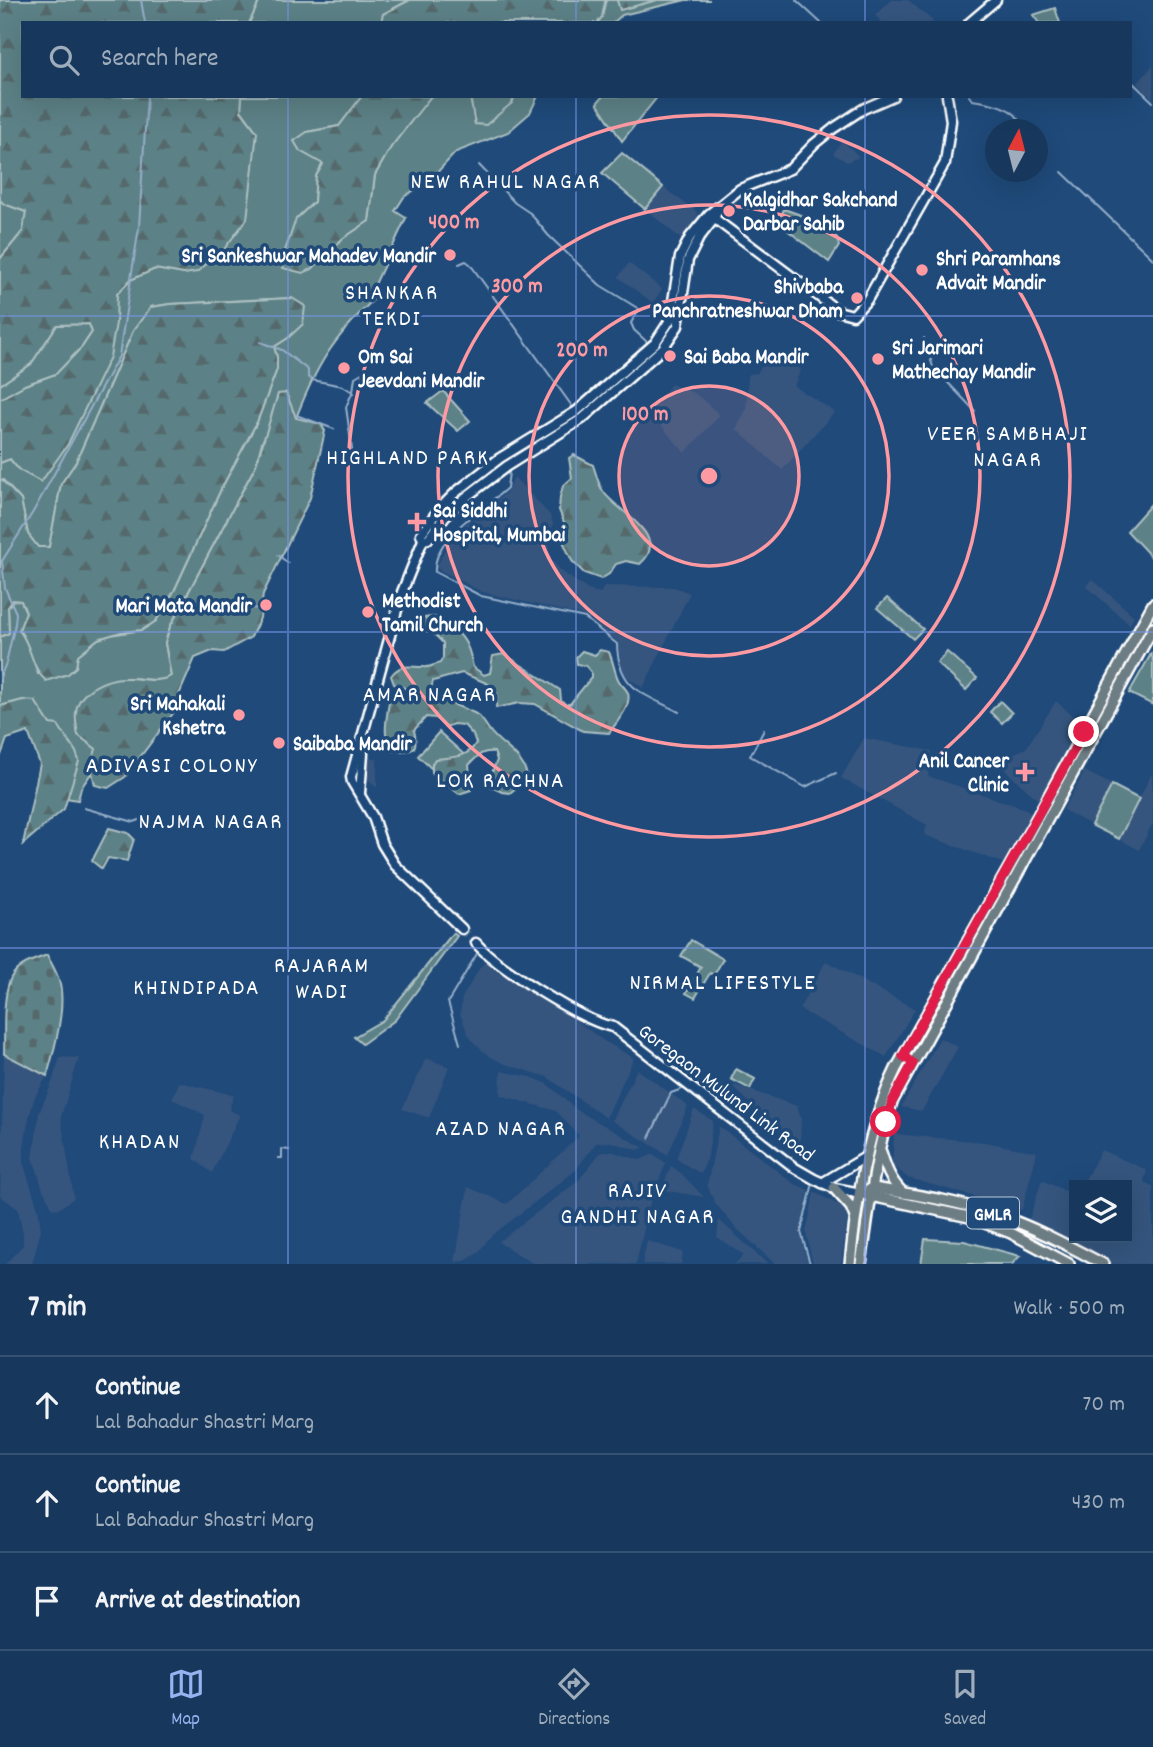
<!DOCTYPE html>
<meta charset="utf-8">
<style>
body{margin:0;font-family:Dekko,sans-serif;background:#203f62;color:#f1f3f6}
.controls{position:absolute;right:21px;bottom:21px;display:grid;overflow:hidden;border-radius:0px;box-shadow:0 7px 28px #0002}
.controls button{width:63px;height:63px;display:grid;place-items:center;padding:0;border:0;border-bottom:2px solid #365272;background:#17385c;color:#f1f3f6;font:35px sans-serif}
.compass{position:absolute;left:985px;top:119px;width:63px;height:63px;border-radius:50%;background:#17385c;box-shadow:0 7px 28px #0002;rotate:7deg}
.stop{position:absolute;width:21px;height:21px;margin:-16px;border:5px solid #e11d48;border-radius:50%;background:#fff}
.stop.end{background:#e11d48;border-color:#fff;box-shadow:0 2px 7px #0008}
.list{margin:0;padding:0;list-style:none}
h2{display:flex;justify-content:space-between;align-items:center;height:91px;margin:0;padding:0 28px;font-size:30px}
h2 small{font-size:23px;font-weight:400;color:#9eacbb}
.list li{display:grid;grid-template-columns:46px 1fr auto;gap:21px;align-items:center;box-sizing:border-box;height:98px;padding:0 28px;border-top:2px solid #365272}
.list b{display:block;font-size:26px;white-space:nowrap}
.list p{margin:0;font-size:23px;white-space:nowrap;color:#9eacbb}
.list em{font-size:23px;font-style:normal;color:#9eacbb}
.icon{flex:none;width:38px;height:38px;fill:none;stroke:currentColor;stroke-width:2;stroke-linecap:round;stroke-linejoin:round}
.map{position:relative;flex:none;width:1153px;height:1264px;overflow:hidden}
.search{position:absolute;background:#17385c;box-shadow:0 7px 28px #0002;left:21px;right:21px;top:21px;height:77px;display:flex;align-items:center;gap:18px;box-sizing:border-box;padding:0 24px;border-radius:0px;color:#9eacbb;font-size:26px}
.sheet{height:385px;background:#17385c}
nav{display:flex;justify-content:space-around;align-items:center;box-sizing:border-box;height:98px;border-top:2px solid #365272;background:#17385c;font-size:19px;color:#9eacbb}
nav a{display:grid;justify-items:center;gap:4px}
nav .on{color:#95b2f1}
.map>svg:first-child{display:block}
.built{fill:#34547e}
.green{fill:#5b8186;stroke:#adc0c2;stroke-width:2}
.forest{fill:url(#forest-firs);stroke:#adc0c2;stroke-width:2}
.cemetery{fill:url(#cemetery-stones);stroke:#adc0c2;stroke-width:2}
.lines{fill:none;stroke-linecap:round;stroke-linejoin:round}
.stream{stroke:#97afca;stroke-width:2}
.secondary-tunnel{stroke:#41658e;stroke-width:8;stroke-dasharray:8 4;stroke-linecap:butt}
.secondary-casing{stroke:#fff;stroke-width:13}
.primary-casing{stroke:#fff;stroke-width:14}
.secondary{stroke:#1f4a7a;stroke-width:8}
.primary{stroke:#6d7d84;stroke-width:9}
.route{stroke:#e11d48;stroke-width:9}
.grid{fill:none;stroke:#7795e8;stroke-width:2;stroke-opacity:0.55}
.ring{fill:none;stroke:#ff9aa2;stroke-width:3.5}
.poi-dot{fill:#ff9aa2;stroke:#1f4a7a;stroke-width:2.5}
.labels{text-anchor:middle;stroke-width:7;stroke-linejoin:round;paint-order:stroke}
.shield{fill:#1f4a7a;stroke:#bcc9d7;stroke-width:2}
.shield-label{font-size:19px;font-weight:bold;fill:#fff}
.poi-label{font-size:21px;font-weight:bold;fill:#fff;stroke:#1f4a7a;text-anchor:start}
.street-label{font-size:21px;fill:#fff;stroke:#1f4a7a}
.neighbourhood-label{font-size:23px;letter-spacing:2px;fill:#fff;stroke:#1f4a7a}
.centre{fill:#ff9aa2;stroke:#1f4a7a;stroke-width:3.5}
.ring-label{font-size:21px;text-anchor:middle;font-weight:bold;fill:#ff9aa2;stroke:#1f4a7a;stroke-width:7;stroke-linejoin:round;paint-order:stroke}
</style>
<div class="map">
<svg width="1153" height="1264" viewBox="0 0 1153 1264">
<defs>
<pattern id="forest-firs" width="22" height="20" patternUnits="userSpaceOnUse" patternTransform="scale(1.75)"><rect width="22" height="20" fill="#5b8186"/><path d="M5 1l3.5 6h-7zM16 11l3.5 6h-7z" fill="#54696c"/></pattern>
<pattern id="cemetery-stones" width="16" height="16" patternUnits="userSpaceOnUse" patternTransform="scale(1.75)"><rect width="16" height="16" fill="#5b8186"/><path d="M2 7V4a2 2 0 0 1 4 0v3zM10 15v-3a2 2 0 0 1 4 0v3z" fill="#54696c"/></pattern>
</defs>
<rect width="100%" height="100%" fill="#1f4a7a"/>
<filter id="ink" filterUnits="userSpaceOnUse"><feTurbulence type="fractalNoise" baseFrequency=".0143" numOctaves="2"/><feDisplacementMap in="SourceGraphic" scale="14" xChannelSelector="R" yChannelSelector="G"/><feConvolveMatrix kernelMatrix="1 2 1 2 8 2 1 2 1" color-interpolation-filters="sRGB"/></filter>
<g filter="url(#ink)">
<g class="built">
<polygon points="891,0 908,0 933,21 932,23 882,23 875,15"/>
<polygon points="1153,65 1153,99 1137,84"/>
<polygon points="842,140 859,157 847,162 833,154"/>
<polygon points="663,187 697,212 698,216 681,239 645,209"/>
<polygon points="629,263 662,289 653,303 618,277"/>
<polygon points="773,350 801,369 794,386 835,412 782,470 736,429 746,410 748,374 757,373"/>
<polygon points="671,384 696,394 720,415 685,453 650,413"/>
<polygon points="514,477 550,515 553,523 549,549 552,560 561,571 588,590 600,593 605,586 674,587 690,593 643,688 627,677 622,671 618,642 585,616 482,592 436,568 452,535 507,492"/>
<polygon points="1092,579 1134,616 1130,625 1086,586"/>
<polygon points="1056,701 1082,724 1038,800 1003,768 1012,754 1026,748"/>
<polygon points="864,738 932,751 928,776 1026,809 1031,814 1003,863 924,835 927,825 841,778"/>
<polygon points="366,756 377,759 377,788 365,776"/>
<polygon points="1085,771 1112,785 1091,825 1063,810"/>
<polygon points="1152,773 1153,823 1139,850 1119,839"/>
<polygon points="490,957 604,1041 634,1058 606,1118 547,1077 505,1064 489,1056 475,1044 468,1034 460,1014 462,998 480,967"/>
<polygon points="826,961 915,1009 886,1057 799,1009"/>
<polygon points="940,1038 958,1047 922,1111 901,1107"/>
<polygon points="4,1054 47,1076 35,1097 29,1117 24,1147 24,1165 38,1208 41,1230 32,1264 5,1264 23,1245 23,1234 18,1209 0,1196"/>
<polygon points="60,1057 79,1058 61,1117 74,1198 60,1208 53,1209 43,1190 33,1158 39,1113 51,1085"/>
<polygon points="426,1058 449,1067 429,1118 402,1109"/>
<polygon points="637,1069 688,1106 668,1155 612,1121"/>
<polygon points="501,1071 531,1077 546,1083 577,1110 644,1148 637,1150 611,1142 596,1143 575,1171 490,1237 478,1253 465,1261 455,1262 468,1187 507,1204 579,1136 556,1111 500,1095"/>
<polygon points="179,1082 234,1095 229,1110 240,1115 212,1173 194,1159 205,1115 172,1099"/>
<polygon points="735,1085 797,1106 801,1119 800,1142 780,1132 733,1087"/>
<polygon points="694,1109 713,1121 708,1156 701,1174 676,1159"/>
<polygon points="719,1126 793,1183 809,1190 800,1234 808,1264 775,1264 734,1226 715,1203 707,1185"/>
<polygon points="894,1134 985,1142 1037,1152 1022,1210 908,1178 892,1165"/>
<polygon points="1101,1150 1147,1170 1144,1182 1153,1187 1153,1264 1110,1264 1029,1219 1042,1180 1074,1195 1074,1238 1127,1238 1127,1185 1082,1185"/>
<polygon points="610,1151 640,1160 653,1154 666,1163 650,1203 636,1264 534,1264 498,1242 578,1181 600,1153"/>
<polygon points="671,1166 681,1173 704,1197 661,1190"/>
<polygon points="814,1192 841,1206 848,1215 841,1264 813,1264 806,1233"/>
<polygon points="719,1220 768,1264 735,1264 744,1255 717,1237"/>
<polygon points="647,1241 683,1252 681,1264 642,1264"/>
</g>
<g class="green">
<polygon points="260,0 410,0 383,14 381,23 249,23"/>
<polygon points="607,0 617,0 620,9 657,0 710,0 686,0 622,15 613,23 597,23 602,17 605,2"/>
<polygon points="1055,8 1060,23 1039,23 1033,15"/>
<path d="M242,96H362L339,126L307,132L300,151L323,163L316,176L314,202L296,219L312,269L342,239L369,221L375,175L391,147L431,96H470L475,124L512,103L515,96H538L530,113L508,132L456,152L431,179L404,197L395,211L406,218L370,295L374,299C333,339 317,364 296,418L286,393L262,442L256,465L170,627L165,643L171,676C157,684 142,677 128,678C118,679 81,698 77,708C74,715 77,726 78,735L97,749L92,772L81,788L78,800L66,798L79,760L50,725L23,700L0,706V637L9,633L8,607L13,600L21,601L26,612L19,630L26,639L38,674L76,667L78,655L98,639L110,635L142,630L156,621L174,591L221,489L257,422L277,369V357L274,347L288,338L291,298L170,304L151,307L133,331L76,462L61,484L49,547H38L28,534L21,500L3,480H0V463L10,459L19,470L116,323V294L130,280L155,269L184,274L257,132L241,110Z"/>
<polygon points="603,96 658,96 622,141 597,103"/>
<polygon points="622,153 663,187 645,209 602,173"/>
<polygon points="0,200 4,204 26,212 23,231 0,259"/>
<polygon points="784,209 812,219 832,222 839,246 829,262 778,223"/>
<polygon points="89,324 92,332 82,347 56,374 25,385 0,399 0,385 31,364 57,325"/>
<polygon points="443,391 470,421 458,431 427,403"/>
<polygon points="1152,503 1153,504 1153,559 1127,531"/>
<polygon points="887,598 923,629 913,639 877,608"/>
<polygon points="947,652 977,678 966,690 937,663"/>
<polygon points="1151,654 1153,659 1153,705 1129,693"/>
<polygon points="1000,701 1012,713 1002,723 990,712"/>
<polygon points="439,732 469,759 447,783 418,756"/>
<polygon points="1112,785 1139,799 1119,839 1091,825"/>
<polygon points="453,933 457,936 395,1020 362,1044 354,1037 383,1020"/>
<polygon points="691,940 723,959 714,975 710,973 695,998 686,993 701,967 681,956"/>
<polygon points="736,1069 755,1079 750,1089 731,1079"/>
<polygon points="925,1239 964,1241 1020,1256 1012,1264 921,1264"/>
</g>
<g class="forest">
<polygon points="0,0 260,0 249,23 23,23 23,96 242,96 241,111 257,132 247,219 224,249 197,272 184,274 155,269 130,280 117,294 116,323 110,357 68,444 41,482 19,470 10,459 0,463 0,399 25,385 56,374 82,347 92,332 89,324 57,325 31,364 0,385 0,259 23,231 26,212 4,204 0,200"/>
<polygon points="410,0 607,0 605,2 602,17 597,23 381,23 383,14"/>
<polygon points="617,0 657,0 620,10"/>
<polygon points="362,96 431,96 391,147 375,175 369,221 342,239 312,269 303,273 283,268 285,251 296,219 314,202 316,176 323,164 300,151 294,141 307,132 339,126"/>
<polygon points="470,96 515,96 512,103 486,125 475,124"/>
<path d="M292,298L305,306L303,324L288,338L274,347L277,357V369L257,422L221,489L174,591L156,621L142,630L121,632L98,639L78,655L76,667L68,674L46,681C31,668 32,646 19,630L26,612L21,601L13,600L8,607L9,633L0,637V480H2L21,500L28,534L38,547H49L61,484L76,462L133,331L151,307L170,304Z"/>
<path d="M286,393L296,418L321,424L325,431L310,498L263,594L260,618L251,637L224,652L212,651L195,658L178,697L174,712L125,777L108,788L95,785L91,768L96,749L78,735C77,728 75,719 76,712C78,690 108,677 127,678C141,678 158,684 171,676L165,643L170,627L256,465L278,394Z"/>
<path d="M574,455L593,465C596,473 598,484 603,491C614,510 673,536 640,564L626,561L616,564L609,574L601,579L584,573L572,561L561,537L564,522L559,510L560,497L563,486L572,478L569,458Z"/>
<path d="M435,617C460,633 468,637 473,667L484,675L490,673L493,656L504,654L560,690L561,700L565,704H570L591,678V672L586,666L577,664L576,657L582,651L595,655L600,650L609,652C613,661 614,670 618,679C620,684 626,688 628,693C632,706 616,723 609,733L583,731L535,704L519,703L496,708L497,694L491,685L477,679L462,673L433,681L430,693C446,703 460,706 476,714C483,718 485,725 490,731C501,746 526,757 527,778L510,793L502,792L491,787L489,780L497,760L494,752C482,750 477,757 469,765L471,790L459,794L432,773V764L435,759C450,757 468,759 476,743L473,735L464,725L453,724L446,727L436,718L426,717L414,730C419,752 413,751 393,751C381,738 387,718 389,701L396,696L412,703L416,699C412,690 403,687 394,684L391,676C400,663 409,667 423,667C429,668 434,665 440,663L443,658V643L433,633L420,629L418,622L422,618Z"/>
<polygon points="23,700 35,701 50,724 58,725 76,752 79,761 64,809 23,844 40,764 28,732 7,739 0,758 0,706"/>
<polygon points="109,828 128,833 134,839 127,861 108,858 102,869 92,861"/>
</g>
<path class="cemetery" d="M47,955C51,963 57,972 59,981C67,1005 54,1051 47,1076L4,1054C5,1034 1,988 14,973C22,963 35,960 47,955Z"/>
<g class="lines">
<g class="stream">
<polyline points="141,0 145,23"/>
<polyline points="796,0 821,23"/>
<polyline points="1131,81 1153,102"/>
<path d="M969,96L972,100C989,102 1022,108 1022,130"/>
<polyline points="1038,164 1040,164"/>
<polyline points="479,165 515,203 530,213 548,235 600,285 639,309 631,323 634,330 647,342"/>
<polyline points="1062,172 1153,259"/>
<polyline points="459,264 466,261 470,264 574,409"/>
<polyline points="924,338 933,367 975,411"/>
<polyline points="260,342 282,350 308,370 308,377 312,380 343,386 354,393"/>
<polyline points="296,415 334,429"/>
<polyline points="354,464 346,407 353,391 355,377 367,370"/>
<path d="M509,472L507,488C484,510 433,535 435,572L481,596L585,618L617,644C618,689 644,694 679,712"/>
<polyline points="278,555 288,563"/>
<polyline points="212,609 217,606 264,609"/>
<polyline points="0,678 6,663 15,624 16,613 5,588 2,561 33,512 119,356 139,227 147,96"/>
<polyline points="764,730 750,756 805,787 836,773"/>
<polyline points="84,808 134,822 151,816"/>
<polyline points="460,1044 448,1002 478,952"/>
<polyline points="649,1138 671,1093 685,1088"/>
<polyline points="278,1158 282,1158 282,1149 289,1150"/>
<polyline points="810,1264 801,1232 813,1183"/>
</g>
<polyline class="secondary-tunnel" points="462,929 476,943"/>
<g class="secondary-casing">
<g id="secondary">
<polyline points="969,23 996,0"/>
<polyline points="711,216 838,311 853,315 867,300 945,163 951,121 947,96"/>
<polyline points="423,540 428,539 445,516 466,497 507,466 582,419 663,348 678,326 688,260 699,238 714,219 719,207"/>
<polyline points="360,793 363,754 362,745"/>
<polyline points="462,929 395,865 382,844 373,817 352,782 351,777 402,592 423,540 421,534 439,509 455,493 500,458 577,411 655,343 670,320 680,257 690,237 709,214 740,189 790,169 814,144 834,128 863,109 893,96"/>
<path d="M476,943C497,967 582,1021 613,1027L795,1168L814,1179L834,1188L861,1193"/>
<polyline points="822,1183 867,1156"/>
</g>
</g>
<g class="primary-casing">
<g id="primary">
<path d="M881,1152C886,1168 890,1180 902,1192"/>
<polyline points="834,1188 851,1207 855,1217"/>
<path d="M869,1190L873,1188C916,1195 959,1201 1000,1216C1036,1228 1070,1247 1103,1264"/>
<polyline points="866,1195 969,1217 1011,1233 1069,1264"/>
<path d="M850,1264C857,1198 867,1129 896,1069L1035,821L1153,604"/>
<path d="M861,1264C869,1210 875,1154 892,1102L1153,628"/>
</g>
</g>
<use href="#secondary" class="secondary"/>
<use href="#primary" class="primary"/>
</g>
</g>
<g class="lines" filter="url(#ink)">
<polyline class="route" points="886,1122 892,1102 913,1063 903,1056 1084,732"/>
</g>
<path class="grid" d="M288,0V23M576,0V23M865,0V23M288,96V1264M576,96V1264M865,96V1264M0,316H1153M0,632H1153M0,948H1153"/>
<circle cx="709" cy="476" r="90" fill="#ff9aa2" fill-opacity=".12"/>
<g class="ring">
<circle cx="709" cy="476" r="90"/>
<circle cx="709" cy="476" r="180"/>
<circle cx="709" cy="476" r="271"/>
<circle cx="709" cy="476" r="361"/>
</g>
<g class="poi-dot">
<circle cx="729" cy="211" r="7"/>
<circle cx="450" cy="255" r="7"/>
<circle cx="922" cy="270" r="7"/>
<circle cx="857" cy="298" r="7"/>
<circle cx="670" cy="356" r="7"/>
<circle cx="878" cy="359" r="7"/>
<circle cx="344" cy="368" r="7"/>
<path d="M413.5 511.5h7v7h7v7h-7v7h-7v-7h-7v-7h7z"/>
<circle cx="266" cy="605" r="7"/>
<circle cx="368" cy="612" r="7"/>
<circle cx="239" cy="715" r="7"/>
<circle cx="279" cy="743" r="7"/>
<path d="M1021.5 761.5h7v7h7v7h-7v7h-7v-7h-7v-7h7z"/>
</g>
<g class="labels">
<rect class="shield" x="967" y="1197.5" width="52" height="31" rx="5"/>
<g class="shield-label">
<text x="993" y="1220">GMLR</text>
</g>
<g class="poi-label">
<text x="743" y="206">Kalgidhar Sakchand<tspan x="743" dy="24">Darbar Sahib</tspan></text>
<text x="436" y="262" text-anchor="end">Sri Sankeshwar Mahadev Mandir</text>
<text x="936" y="265">Shri Paramhans<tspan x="936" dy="24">Advait Mandir</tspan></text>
<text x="843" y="293" text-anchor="end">Shivbaba<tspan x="843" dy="24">Panchratneshwar Dham</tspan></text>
<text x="892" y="354">Sri Jarimari<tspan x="892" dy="24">Mathechay Mandir</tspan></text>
<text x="358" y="363">Om Sai<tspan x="358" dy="24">Jeevdani Mandir</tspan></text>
<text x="684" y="363">Sai Baba Mandir</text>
<text x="433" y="517">Sai Siddhi<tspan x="433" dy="24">Hospital, Mumbai</tspan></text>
<text x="382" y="607">Methodist<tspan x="382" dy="24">Tamil Church</tspan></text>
<text x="252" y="612" text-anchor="end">Mari Mata Mandir</text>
<text x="225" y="710" text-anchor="end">Sri Mahakali<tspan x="225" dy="24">Kshetra</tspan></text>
<text x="293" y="750">Saibaba Mandir</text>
<text x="1009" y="767" text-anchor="end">Anil Cancer<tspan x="1009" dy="24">Clinic</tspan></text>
</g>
<g class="street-label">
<text transform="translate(727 1092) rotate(37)" y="7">Goregaon Mulund Link Road</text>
</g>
<g class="neighbourhood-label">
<text x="506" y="188">NEW RAHUL NAGAR</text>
<text x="392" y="299">SHANKAR<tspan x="392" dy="26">TEKDI</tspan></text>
<text x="1008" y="440">VEER SAMBHAJI<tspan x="1008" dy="26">NAGAR</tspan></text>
<text x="408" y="464">HIGHLAND PARK</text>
<text x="430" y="701">AMAR NAGAR</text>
<text x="172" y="772">ADIVASI COLONY</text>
<text x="501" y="787">LOK RACHNA</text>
<text x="211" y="828">NAJMA NAGAR</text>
<text x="322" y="972">RAJARAM<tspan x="322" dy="26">WADI</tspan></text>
<text x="723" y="989">NIRMAL LIFESTYLE</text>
<text x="197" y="994">KHINDIPADA</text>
<text x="501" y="1135">AZAD NAGAR</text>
<text x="140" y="1148">KHADAN</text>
<text x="638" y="1197">RAJIV<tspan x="638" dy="26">GANDHI NAGAR</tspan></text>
</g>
</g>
<circle cx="709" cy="476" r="10" class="centre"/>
<g class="ring-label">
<text x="454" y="228">400 m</text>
<text x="517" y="292">300 m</text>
<text x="582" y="356">200 m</text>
<text x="645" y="420">100 m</text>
</g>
</svg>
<div class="controls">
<button><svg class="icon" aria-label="layers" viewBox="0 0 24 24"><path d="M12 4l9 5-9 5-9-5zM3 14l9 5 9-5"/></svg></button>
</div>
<svg class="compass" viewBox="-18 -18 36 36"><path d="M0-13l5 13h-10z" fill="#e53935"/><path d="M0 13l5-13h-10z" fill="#9eacbb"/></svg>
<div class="stop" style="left:886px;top:1122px"></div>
<div class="stop end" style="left:1084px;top:732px"></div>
<div class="search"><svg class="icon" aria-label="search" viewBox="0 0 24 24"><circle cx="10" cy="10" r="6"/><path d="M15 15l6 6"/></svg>Search here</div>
</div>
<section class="sheet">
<h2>7 min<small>Walk · 500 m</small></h2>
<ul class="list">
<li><svg class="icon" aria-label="ahead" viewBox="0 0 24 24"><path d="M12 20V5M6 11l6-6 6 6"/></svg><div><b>Continue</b><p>Lal Bahadur Shastri Marg</p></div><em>70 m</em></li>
<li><svg class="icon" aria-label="ahead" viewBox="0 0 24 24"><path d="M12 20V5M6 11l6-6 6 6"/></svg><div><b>Continue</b><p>Lal Bahadur Shastri Marg</p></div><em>430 m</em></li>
<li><svg class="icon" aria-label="arrive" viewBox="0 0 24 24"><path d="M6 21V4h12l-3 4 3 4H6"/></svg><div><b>Arrive at destination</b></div></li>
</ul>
</section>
<nav>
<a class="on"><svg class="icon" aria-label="map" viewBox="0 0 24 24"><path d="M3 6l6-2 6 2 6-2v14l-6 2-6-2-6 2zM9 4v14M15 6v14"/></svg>Map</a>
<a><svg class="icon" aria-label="directions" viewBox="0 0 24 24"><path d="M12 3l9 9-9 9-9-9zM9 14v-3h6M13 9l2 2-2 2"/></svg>Directions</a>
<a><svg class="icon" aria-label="saved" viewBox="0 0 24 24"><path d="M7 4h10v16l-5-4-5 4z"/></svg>Saved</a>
</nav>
